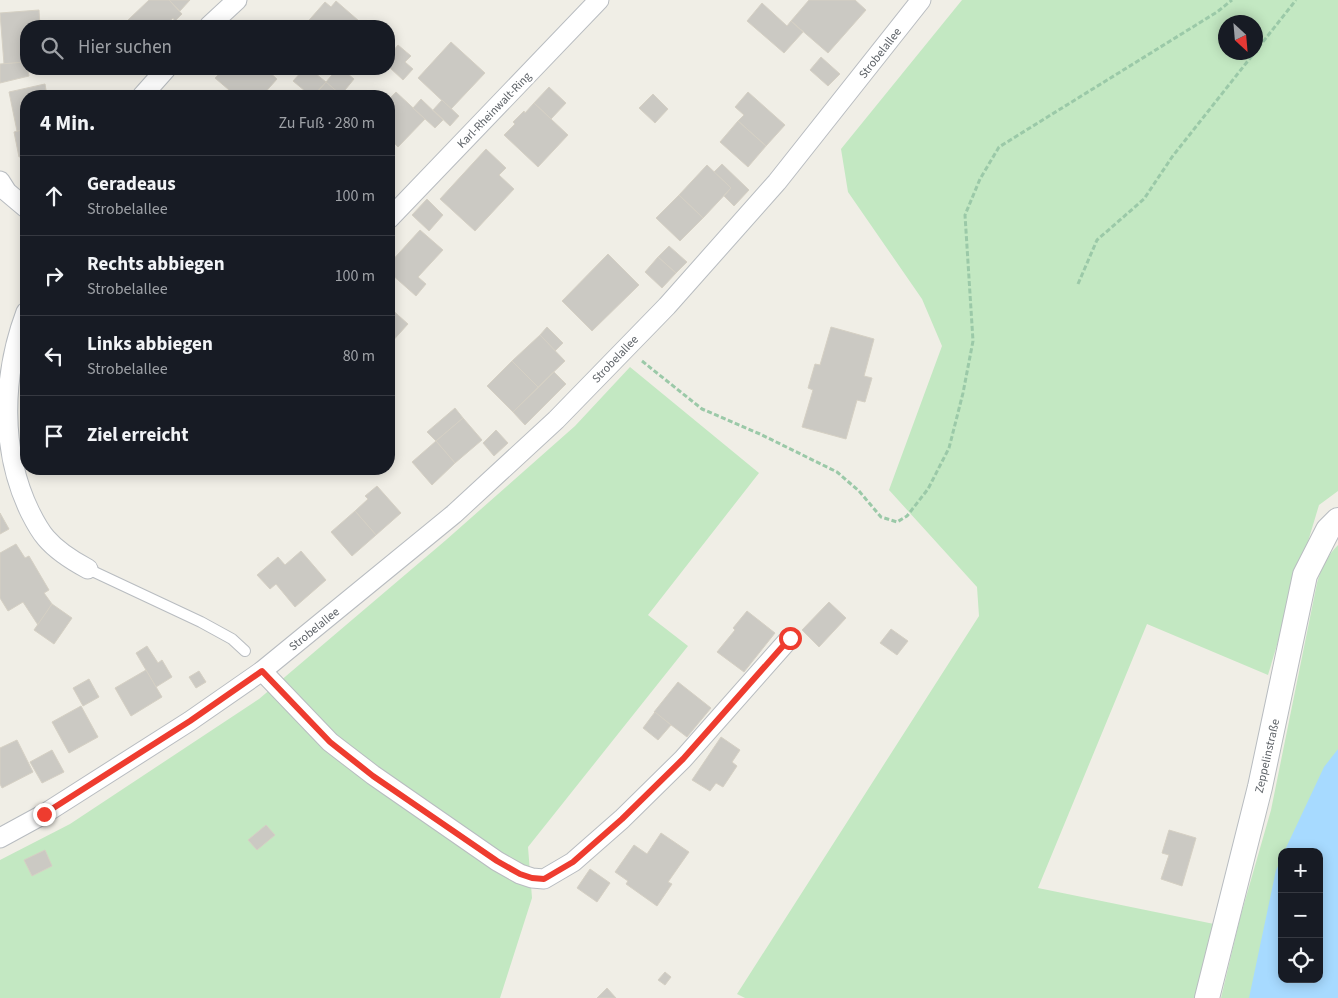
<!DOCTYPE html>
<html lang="de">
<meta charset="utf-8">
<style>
body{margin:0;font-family:"Source Sans 3",sans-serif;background:#242831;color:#f1f3f6}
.controls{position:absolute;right:15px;bottom:15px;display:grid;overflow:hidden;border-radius:10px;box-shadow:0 2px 12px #0003}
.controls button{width:45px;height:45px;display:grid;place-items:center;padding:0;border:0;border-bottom:1px solid #363941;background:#171b24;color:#f1f3f6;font:25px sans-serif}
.compass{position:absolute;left:1218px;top:15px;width:45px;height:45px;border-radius:50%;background:#171b24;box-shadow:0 2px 12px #0003;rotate:154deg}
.stop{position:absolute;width:15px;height:15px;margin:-11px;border:4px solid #ee3c2f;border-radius:50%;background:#fff}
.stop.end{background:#ee3c2f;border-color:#fff;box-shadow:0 1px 5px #0008}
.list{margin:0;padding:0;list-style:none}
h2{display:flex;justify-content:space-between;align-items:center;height:65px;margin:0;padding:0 20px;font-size:21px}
h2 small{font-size:16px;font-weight:400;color:#9ea1a6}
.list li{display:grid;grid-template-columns:32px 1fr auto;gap:15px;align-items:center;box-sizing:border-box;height:80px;padding:0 20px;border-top:1px solid #363941}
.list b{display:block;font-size:19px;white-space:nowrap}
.list p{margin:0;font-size:16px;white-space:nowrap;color:#9ea1a6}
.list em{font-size:16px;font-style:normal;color:#9ea1a6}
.icon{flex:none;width:28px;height:28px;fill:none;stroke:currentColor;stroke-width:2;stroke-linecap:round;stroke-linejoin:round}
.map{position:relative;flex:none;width:1338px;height:998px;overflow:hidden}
.search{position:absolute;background:#171b24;box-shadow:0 2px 12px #0003;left:20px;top:20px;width:375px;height:55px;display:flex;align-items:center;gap:12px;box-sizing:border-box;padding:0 18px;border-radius:20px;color:#9ea1a6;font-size:19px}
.panel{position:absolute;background:#171b24;box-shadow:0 2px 12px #0003;left:20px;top:90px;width:375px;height:385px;border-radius:20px}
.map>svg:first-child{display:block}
.green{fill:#c3e8c2;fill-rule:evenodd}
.water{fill:#a7daff}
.building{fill:#cbc9c3;stroke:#d5d0c4}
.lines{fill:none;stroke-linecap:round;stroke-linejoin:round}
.service-casing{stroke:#b8bcc0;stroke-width:12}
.minor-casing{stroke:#b8bcc0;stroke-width:21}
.tertiary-casing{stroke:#b8bcc0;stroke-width:26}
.path{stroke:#9bc9a8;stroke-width:3;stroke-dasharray:5 2.5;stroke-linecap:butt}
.service{stroke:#fff;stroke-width:10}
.minor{stroke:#fff;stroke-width:19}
.tertiary{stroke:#fff;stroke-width:24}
.route{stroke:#ee3c2f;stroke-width:6}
.labels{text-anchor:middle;stroke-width:5;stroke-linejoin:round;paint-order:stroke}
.street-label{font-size:12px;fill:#5d6267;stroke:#fff}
</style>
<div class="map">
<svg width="1338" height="998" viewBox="0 0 1338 998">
<rect width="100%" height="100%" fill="#f0eee6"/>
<g class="green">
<path d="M962,0H1338V491L1319,505L1268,675L1147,624L1038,888L1214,924L1195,998H745L737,994L979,616L977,587L889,490L942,346L922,299L848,192L841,149ZM1226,22H1256V52H1226Z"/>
<polygon points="630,367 759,473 648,615 688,646 528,847 532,898 500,998 0,998 0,860 70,824 259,699 446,540 575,426"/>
<path d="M1338,545V998H1221L1240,918L1271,810L1317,583C1321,569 1327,556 1338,545ZM1282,852H1319V979H1282Z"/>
</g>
<polygon class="water" points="1338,749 1338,998 1249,998 1276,870 1282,858 1282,979 1319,979 1319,852 1284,852 1324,767"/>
<g class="building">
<polygon points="149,0 169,0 182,14 175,21 173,18 164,26 134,26 128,20"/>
<polygon points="169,0 190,0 180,11"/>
<polygon points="809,0 855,0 866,10 828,53 791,21"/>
<polygon points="336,1 359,21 355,26 304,26 325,2 331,7"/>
<polygon points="762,3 787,26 791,21 803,32 784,53 747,21"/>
<polygon points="39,10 40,26 26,26 26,62 4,64 0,13"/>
<polygon points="451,42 485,73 451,109 418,78"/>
<polygon points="398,45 411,56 405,62 413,69 403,80 389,67 389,56"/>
<polygon points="821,57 840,74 828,86 810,70"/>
<polygon points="26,62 29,76 0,83 0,64"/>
<polygon points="224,69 266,69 277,79 262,96 236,96 215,78"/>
<polygon points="304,69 310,69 326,82 313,96 311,96 293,81"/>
<polygon points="337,69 342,69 354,79 341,95 326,82"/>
<polygon points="326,82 341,95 339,96 314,96"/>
<polygon points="45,84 47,96 26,96 26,129 17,131 9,92"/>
<polygon points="549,87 566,103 551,119 534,103"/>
<polygon points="396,92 425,119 398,147 389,138 389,99"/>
<polygon points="748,92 785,125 766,146 738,121 744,115 735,107"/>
<polygon points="653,94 668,109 655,123 639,108"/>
<polygon points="421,99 443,120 435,128 413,108"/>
<polygon points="442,100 459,116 450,126 433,110"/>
<polygon points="534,103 568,135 538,167 504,135 515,124 513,122 524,111 525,113"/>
<polygon points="738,121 766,146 748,167 720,142"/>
<polygon points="26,129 26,156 19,157 14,132"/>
<polygon points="486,149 506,168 499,175 514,189 475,231 440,199"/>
<polygon points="722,164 749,190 734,206 724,196 731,188 714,172"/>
<polygon points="707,165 731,188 703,218 679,195"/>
<polygon points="679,195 703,218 680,241 656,218"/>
<polygon points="427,199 443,215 429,231 412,215"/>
<polygon points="420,230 443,250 418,277 426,284 416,296 389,272 389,264"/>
<polygon points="669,246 687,262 676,273 658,257"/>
<polygon points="608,254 639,285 592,331 562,301"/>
<polygon points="658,257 676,273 662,288 645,272"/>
<polygon points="389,307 408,324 389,345"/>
<polygon points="547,327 563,343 555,351 540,335"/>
<polygon points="831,327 874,339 864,376 872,378 865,402 857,400 846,439 802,427 813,390 808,388 815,364 820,365"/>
<polygon points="540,335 565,361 538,387 512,361"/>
<polygon points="512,361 538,387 513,412 487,386"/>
<polygon points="554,372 566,384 525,425 513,412"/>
<polygon points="455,408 463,418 436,441 427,432"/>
<polygon points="463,418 482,440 455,463 436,441"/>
<polygon points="496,430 508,443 494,456 483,443"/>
<polygon points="436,441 455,463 432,485 412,462"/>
<polygon points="377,486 401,513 376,535 355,511 368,499 365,496"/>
<polygon points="355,511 376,535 352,556 331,532"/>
<polygon points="0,513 9,529 0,534"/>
<polygon points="16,544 25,558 29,556 49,590 44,593 52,604 38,625 23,602 8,611 0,598 0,553"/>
<polygon points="301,551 326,580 295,607 276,584 270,589 257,575 278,557 285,565"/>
<polygon points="829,602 846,618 819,647 802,630"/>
<polygon points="52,604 72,618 54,644 34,630"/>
<polygon points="747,611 775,633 744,672 717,652 735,630 733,628"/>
<polygon points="891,629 908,641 897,655 880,643"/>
<polygon points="147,646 158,663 162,660 172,677 156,687 136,653"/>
<polygon points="146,670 162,697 131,716 115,688"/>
<polygon points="199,671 206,682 196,688 189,677"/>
<polygon points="89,679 99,697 83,706 73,688"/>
<polygon points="678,682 711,708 687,737 654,712"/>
<polygon points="81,706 98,737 69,753 52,722"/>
<polygon points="655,712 671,725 658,740 643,728"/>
<polygon points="721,737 740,750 732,762 737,766 723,787 716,783 710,791 692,780"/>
<polygon points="17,740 33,772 2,788 0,784 0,748"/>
<polygon points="52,750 64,772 42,783 30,762"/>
<polygon points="266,825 275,835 257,850 248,840"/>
<polygon points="1169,830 1196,838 1182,886 1161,879 1169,855 1162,853"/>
<polygon points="661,833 689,852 668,882 672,884 657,906 626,884 628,881 615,872 634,845 647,854"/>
<polygon points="45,850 52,866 32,876 24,860"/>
<polygon points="590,869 610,883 597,902 577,888"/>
<polygon points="665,972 671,977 665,985 658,980"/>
<polygon points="607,988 616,998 597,998"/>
</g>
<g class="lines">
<g class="service-casing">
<polyline id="service" points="88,569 201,622 232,639 245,651"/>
</g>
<g class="minor-casing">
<g id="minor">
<polyline points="209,26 237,0"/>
<polyline points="142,96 166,69"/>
<polyline points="0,181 7,192 26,208"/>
<polyline points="389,219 599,0"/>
<path d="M26,312C2,376 0,450 30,512C34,520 39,530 46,538C57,551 73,561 88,569"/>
<polyline points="262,671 330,742 373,775 497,861 520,874 532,878 544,879 573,862 622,819 683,759 790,638"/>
<polyline points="0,838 44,814 190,721 262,671 454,514 556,420 667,306 777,182 921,0"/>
</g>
</g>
<g class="tertiary-casing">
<polyline id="tertiary" points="1207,998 1260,787 1305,575 1328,530 1338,520"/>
</g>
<g class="path">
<polyline points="1078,284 1097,240 1144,199 1172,157 1296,0"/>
<polyline points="642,361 702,409 760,434 837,472 859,491 881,517 897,522 907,516 928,489 949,448 963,393 973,341 965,215 980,179 999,147 1217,12 1232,0"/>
</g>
<use href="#service" class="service"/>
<use href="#minor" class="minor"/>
<use href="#tertiary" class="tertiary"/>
</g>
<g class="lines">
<polyline class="route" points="44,814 190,721 262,671 330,742 373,776 497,861 520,874 532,878 544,879 573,862 622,819 683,759 790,638"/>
</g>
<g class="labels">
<g class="street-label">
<text transform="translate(880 53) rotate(-52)" y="4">Strobelallee</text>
<text transform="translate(494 110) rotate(-46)" y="4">Karl-Rheinwalt-Ring</text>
<text transform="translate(615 359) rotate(-46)" y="4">Strobelallee</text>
<text transform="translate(314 629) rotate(-39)" y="4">Strobelallee</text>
<text transform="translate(1267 756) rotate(-77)" y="4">Zeppelinstraße</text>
</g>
</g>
</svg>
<div class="controls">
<button>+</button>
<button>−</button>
<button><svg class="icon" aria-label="locate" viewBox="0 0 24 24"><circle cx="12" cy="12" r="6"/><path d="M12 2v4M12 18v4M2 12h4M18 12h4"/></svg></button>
</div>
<svg class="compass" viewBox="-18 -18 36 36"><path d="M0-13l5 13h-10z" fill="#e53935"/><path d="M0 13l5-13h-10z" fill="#9ea1a6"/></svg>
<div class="stop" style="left:790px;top:638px"></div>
<div class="stop end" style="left:44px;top:814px"></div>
<div class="search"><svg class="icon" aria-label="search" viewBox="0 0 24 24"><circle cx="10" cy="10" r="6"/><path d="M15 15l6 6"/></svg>Hier suchen</div>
<section class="panel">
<h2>4 Min.<small>Zu Fuß · 280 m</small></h2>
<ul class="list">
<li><svg class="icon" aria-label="ahead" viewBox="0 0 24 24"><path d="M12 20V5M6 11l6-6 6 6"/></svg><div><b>Geradeaus</b><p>Strobelallee</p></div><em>100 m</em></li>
<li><svg class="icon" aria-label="right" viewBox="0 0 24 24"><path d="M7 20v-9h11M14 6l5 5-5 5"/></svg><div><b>Rechts abbiegen</b><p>Strobelallee</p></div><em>100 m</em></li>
<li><svg class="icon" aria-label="left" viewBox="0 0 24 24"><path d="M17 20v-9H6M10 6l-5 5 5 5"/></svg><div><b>Links abbiegen</b><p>Strobelallee</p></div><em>80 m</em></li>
<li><svg class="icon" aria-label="arrive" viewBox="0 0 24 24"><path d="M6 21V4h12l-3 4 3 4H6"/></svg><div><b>Ziel erreicht</b></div></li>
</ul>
</section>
</div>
